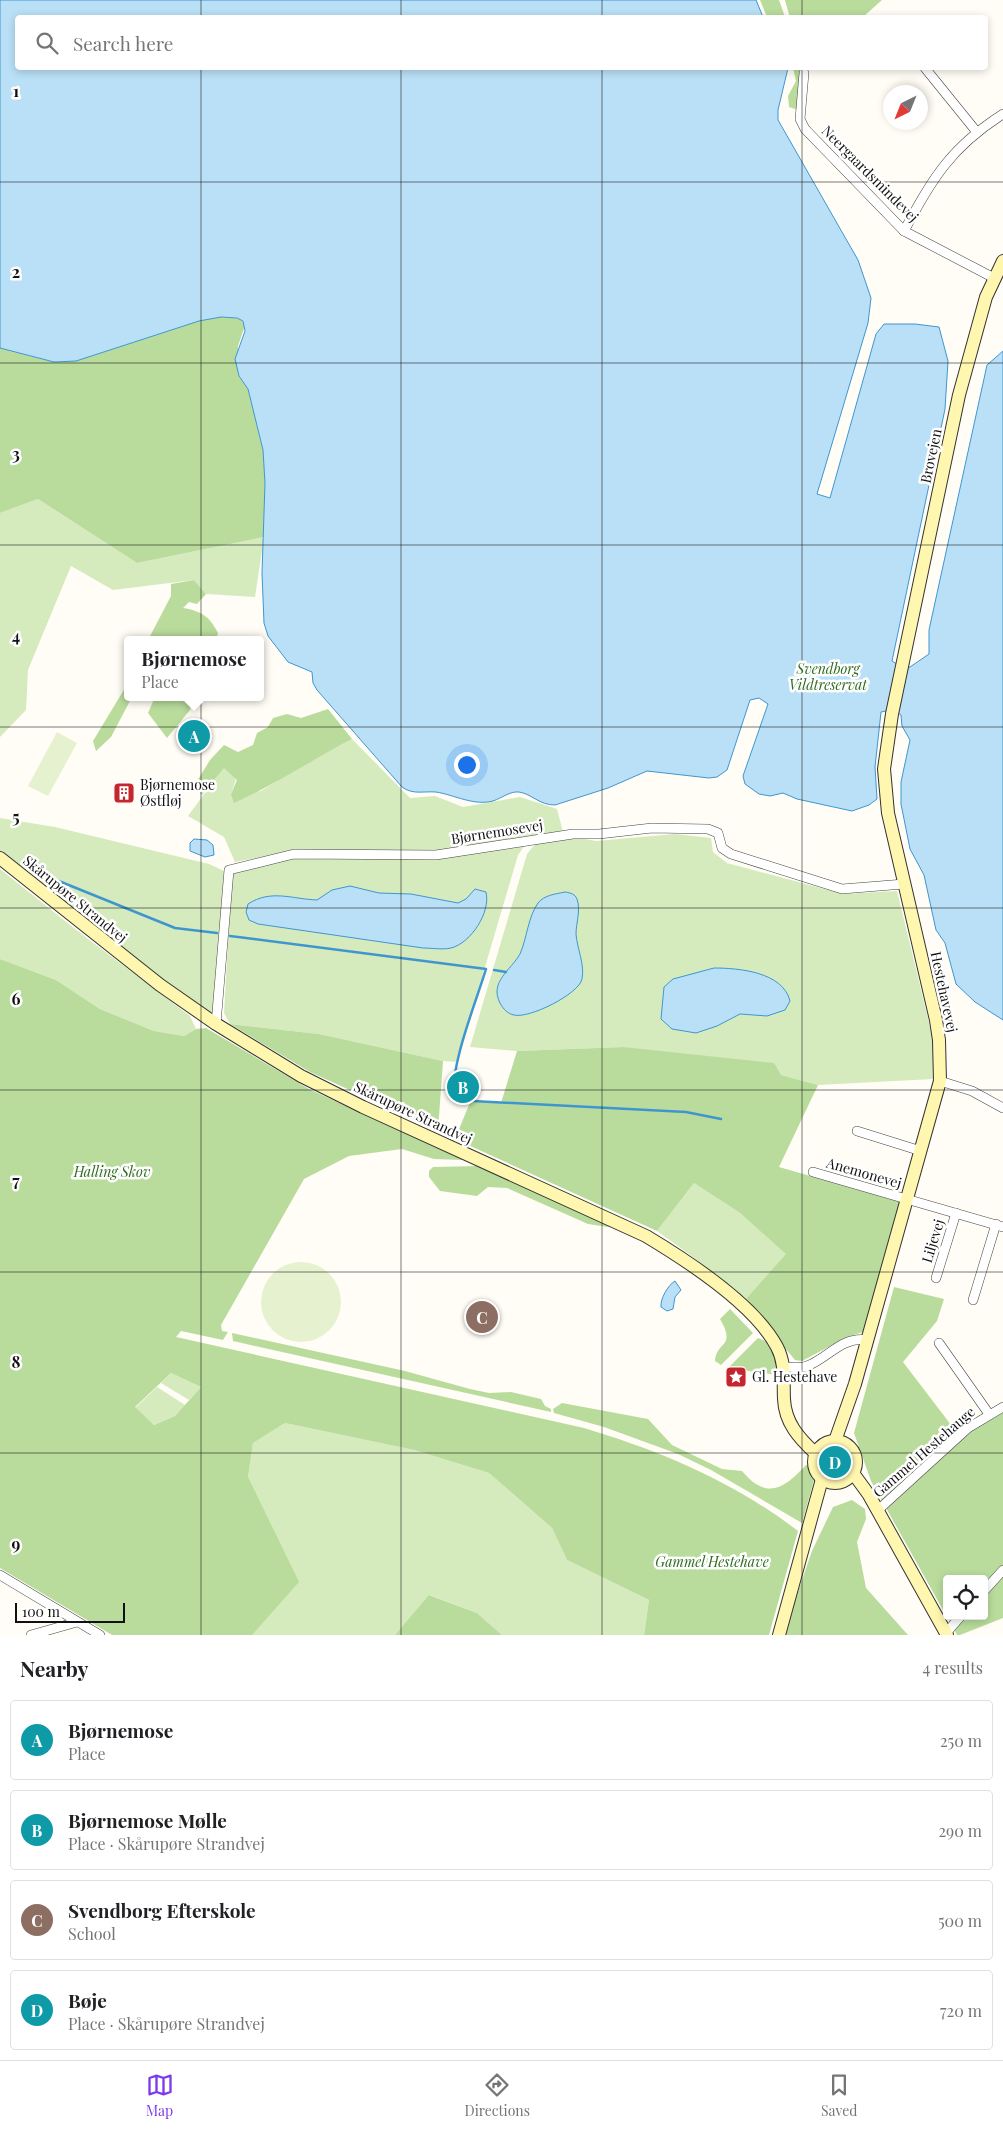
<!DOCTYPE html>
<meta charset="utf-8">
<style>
body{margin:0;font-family:"Playfair Display",serif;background:#f6f6f6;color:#202124}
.controls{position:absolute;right:15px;bottom:15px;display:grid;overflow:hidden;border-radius:5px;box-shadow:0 2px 8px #0003}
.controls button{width:45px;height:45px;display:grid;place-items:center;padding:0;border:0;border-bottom:1px solid #e0e0e0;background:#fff;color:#202124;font:25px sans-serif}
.compass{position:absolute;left:883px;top:85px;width:45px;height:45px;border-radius:50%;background:#fff;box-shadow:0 2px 8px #0003;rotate:223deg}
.scale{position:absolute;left:15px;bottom:12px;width:110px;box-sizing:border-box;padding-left:5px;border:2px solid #111;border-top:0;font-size:14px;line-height:18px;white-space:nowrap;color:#111;-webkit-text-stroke:4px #fff;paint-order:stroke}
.you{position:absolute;left:466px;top:764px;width:18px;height:18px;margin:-12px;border:4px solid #fff;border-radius:50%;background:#1a73e8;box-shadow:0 0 0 8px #1a73e833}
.badge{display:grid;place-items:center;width:32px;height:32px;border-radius:50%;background:#7c3aed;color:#fff;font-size:16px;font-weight:700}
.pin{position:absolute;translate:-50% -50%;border:2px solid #fff;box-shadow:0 1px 5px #0006}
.popup{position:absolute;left:124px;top:636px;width:140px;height:65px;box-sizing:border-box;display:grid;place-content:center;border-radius:5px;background:#fff;filter:drop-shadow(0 1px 4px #0005);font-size:16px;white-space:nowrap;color:#757577}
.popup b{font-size:19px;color:#202124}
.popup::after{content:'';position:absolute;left:50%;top:100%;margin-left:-10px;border:10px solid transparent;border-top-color:#fff}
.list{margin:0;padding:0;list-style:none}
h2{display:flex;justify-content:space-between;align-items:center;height:65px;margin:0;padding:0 20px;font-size:21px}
h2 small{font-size:16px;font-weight:400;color:#757577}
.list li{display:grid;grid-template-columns:32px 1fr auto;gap:15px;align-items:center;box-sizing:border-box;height:80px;margin:0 10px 10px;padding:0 10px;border:1px solid #e0e0e0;border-radius:5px}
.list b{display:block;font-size:19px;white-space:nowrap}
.list p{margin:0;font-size:16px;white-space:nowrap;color:#757577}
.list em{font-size:16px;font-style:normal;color:#757577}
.icon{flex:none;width:28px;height:28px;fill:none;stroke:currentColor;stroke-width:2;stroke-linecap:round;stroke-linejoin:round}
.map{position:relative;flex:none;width:1003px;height:1635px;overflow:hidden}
.search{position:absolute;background:#fff;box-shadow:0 2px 8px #0003;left:15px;right:15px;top:15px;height:55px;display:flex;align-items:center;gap:12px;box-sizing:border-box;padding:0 18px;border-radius:5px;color:#757577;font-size:19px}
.sheet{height:425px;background:#fff}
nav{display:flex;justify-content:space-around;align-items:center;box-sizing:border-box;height:70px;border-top:1px solid #e0e0e0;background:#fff;font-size:14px;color:#757577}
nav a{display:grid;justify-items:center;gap:2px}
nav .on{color:#7c3aed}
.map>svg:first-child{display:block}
.green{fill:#d5ebbd}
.forest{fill:#b9dc9c;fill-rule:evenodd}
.pitch{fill:#e6f2cf}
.water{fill:#b9e0f7;stroke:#3f96cf}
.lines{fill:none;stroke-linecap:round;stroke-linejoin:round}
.stream{stroke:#3f96cf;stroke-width:2.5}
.street-casing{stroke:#444;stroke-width:10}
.secondary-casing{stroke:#333;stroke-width:14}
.street{stroke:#fff;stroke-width:9}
.secondary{stroke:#fff6b0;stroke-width:12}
.grid{fill:none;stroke:#111;stroke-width:1;stroke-opacity:0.55}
.labels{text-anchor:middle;stroke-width:5;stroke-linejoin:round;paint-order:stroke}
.street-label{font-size:14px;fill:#111;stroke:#fff}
.park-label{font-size:14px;font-style:italic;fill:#2f6b1f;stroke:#fff}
.poi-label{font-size:14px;fill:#111;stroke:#fff;text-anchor:start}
.grid-label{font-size:16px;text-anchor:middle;font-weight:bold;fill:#111;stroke:#fff;stroke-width:5;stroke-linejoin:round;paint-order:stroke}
</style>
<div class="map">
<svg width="1003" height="1635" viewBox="0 0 1003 1635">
<rect width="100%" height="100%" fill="#fffdf5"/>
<g class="green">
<polygon points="38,499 137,563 264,537 255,597 206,594 194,580 113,590 71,566 28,670 26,710 0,737 0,513"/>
<polygon points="352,739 410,798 435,796 463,807 520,797 557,809 563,832 436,852 294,851 235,862 224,837 188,816 224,767 236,779 231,794 261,791 305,764"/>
<polygon points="0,818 55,827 209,864 224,871 213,1018 174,991 0,853"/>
<polygon points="675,834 711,838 713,852 727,863 843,894 897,891 934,1043 933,1079 818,1085 781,1075 623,1047 517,1051 470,1047 527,854 537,842 574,837 596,841"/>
<polygon points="525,845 518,855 457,1062 443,1061 319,1034 230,1024 224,1013 232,872 295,857 436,858"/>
<polygon points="0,869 75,929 190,1016 196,1029 184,1036 154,1031 100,1009 56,980 0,959"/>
<polygon points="694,1183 740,1213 787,1254 745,1300 700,1262 657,1231"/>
<polygon points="171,1373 201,1387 189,1400 161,1383"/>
<polygon points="157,1387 185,1405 175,1416 154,1425 135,1408"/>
<polygon points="285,1423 414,1450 489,1473 552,1528 567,1560 649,1600 644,1635 502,1635 477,1613 430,1595 395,1635 252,1635 248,1477 253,1443"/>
<circle cx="835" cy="1462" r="12"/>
</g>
<g class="forest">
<polygon points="760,0 779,0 785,17 767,17"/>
<polygon points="785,0 882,0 863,17 790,18"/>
<polygon points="793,68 800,68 798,110 789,107 788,96 796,81"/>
<path d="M221,317C230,318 241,316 245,325L238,346L239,376L248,389L263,450L265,483L264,537L137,563L38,499L0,513V348L54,362L76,361L199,321Z"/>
<path d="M194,580L206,594L197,604L189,602L183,608C202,611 210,617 218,633L216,640H148L171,596V584Z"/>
<polygon points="128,683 128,697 132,697 111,737 96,751 93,741"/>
<polygon points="155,697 193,697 190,710 167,738 148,713"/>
<path d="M328,709L352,739C312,760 274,785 234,803L231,794L237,780L224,768L202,795L194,786L210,760L224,745L238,752L253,745L257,733L268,727L273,718L287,714L301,718Z"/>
<path d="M0,959L56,980L100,1009L154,1031L184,1036L196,1029L206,1028L309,1089L463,1160L434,1159L402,1149L349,1156L304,1179L221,1325L222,1331L228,1332L223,1340L181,1331L176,1337L584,1428C661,1451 734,1482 798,1531L769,1635H644L649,1600L567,1560L552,1528L489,1473L414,1450L285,1423L253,1443L248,1477L299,1582L252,1635H112L0,1568ZM171,1373L201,1387L175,1416L154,1425L135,1407Z"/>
<polygon points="230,1024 319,1034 443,1061 438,1130 310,1072"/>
<polygon points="623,1047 774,1063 781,1075 818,1085 779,1167 900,1202 863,1332 845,1338 802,1361 795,1360 745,1300 786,1254 740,1213 694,1183 657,1231 455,1139 471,1100 501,1103 517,1051"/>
<polygon points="479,1166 615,1228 588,1224 507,1188 488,1187 477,1196 440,1191 429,1177 429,1171 433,1167"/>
<path d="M894,1287L944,1299L937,1321L903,1362L961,1438L1003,1410V1618L960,1635H957L871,1481L854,1433ZM947,1579H984V1616H947Z"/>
<path d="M730,1309L753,1333L721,1365L715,1361C716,1341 737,1348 720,1319Z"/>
<polygon points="232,1333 405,1371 470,1389 489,1393 511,1392 541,1399 545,1406 551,1409 551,1412 233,1341"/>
<path d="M758,1338C773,1342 777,1361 777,1375L728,1368Z"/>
<path d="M562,1403L648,1419L672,1445L722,1469L742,1471C767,1501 785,1488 806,1465H810L814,1480L802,1523L711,1470L678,1454L604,1427L554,1413L553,1409Z"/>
<polygon points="852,1500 865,1509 866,1519 857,1542 866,1588 908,1635 783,1635 812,1551 833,1507"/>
<polygon points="429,1595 477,1613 502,1635 395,1635"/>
</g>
<g class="pitch">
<polygon points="57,732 77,743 48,796 28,786"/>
<circle cx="301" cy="1302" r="40"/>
</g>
<g class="water">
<path d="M0,0H756L763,17L18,18V68H788L778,110V120L858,260L871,298L868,323L817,494L830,498L876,334L884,324H915L939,327L948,361L945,409L892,661L903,668L910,667L929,654V630L987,365L1003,351V1020L975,1002L956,984L945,943L936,930L924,875L910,849L901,804V782L910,740L902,726L901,715C895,710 889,710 881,712L875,767L877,799L869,805L852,811L797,799L783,793L770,796L759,794L745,784L743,776L768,704L759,698L750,700L727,770L717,777L709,778L647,771L608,788L555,805C539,805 532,794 519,792C510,791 502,798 493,801C473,806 455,795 436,792C423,791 413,795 402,787L317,690L313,683L312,672L288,662L268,636L264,623L262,573L265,483L263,450L248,389L239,376L235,359L245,331L243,321L237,318L221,317L199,321L76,361L54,362L0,348Z"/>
<polygon points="194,839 207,840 213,845 214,855 205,857 190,851 190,843"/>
<path d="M350,886L379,893L411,894L458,903L466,899L475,889L486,892C491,912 471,943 451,948C443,950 432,948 423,948L258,924L249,920L246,912L248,904C271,889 292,899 317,900L332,890Z"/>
<path d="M565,892C571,893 575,894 577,899C581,910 576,923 576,934C577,948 585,965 582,979C579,994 529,1019 514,1015C508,1014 503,1009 500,1003C489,982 511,970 520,954C527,938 528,917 538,903C544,895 556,894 565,892Z"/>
<path d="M714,968C739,968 783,972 790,1001L785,1010L767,1016L740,1014L717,1026L696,1033L672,1029L661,1019L664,987L673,979Z"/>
<path d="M675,1281L681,1290L675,1297L673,1309L667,1311L661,1307C660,1299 668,1285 675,1281Z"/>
</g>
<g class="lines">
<g class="stream">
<polyline points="34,871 175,928 217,933"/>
<path d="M230,936L486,969C476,1002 449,1068 454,1100L686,1112L721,1119"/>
<polyline points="494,970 506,972"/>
</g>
<g class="street-casing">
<g id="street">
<polyline points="925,68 976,131"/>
<polyline points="804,73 800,119 805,129 904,231 994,278"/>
<path d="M904,231C933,178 950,148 1003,114"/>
<polyline points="216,1024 229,870 294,854 436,855 573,834 599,834 652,828 708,829 718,833 722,848 731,854 842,889 904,884"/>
<polyline points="940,1081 972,1091 1003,1108"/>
<polyline points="857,1131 921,1151"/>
<polyline points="813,1172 1003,1227"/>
<polyline points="936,1278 956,1213"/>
<polyline points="973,1300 996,1224"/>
<polyline points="939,1343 989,1414"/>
<path d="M784,1367C791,1367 800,1369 807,1366C828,1358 842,1336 867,1340"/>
<polyline points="877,1511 968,1428 1003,1407"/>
<polyline points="0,1575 100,1635"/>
<polyline points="984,1591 1003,1570"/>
<polyline points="946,1633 961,1616"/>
<polyline points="31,1635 77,1622"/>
</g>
</g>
<g class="secondary-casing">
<g id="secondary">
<path d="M0,858L160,985L216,1024L301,1076L363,1107L646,1236C686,1260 755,1305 777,1347C786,1364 783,1381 784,1399C785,1423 799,1438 816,1454"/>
<polyline points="835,1441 855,1384 940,1081 939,1040 936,1020 888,813 884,769 892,714 959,395 986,297 1003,261"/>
<circle cx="835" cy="1462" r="21"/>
<polyline points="853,1473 869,1495 947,1635"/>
<polyline points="779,1635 822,1479"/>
</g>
</g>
<use href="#street" class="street"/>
<use href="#secondary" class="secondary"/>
</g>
<path class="grid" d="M201,0V18M401,0V18M602,0V18M802,0V18M201,68V1635M401,68V1635M602,68V1635M802,68V1635M0,182H1003M0,363H1003M0,545H1003M0,727H1003M0,908H1003M0,1090H1003M0,1272H1003M0,1453H1003"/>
<defs>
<g id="building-square" transform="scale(1.125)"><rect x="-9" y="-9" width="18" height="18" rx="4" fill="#c4262e" stroke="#fff"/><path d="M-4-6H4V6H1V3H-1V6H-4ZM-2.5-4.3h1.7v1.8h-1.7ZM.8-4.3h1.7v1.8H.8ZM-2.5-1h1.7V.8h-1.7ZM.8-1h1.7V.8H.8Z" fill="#fff"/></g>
<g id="sight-square" transform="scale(1.125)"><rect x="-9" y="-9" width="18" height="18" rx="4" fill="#c4262e" stroke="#fff"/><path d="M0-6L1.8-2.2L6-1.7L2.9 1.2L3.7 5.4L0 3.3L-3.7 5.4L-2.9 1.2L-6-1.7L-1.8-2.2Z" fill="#fff"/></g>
</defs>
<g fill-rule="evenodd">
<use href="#building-square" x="124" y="793"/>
<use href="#sight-square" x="736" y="1377"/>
</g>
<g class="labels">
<g class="street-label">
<text transform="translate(870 174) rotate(45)" y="5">Neergaardsmindevej</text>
<text transform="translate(931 456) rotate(-78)" y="5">Brovejen</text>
<text transform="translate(497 832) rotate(-9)" y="5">Bjørnemosevej</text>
<text transform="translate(75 899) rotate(39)" y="5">Skårupøre Strandvej</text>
<text transform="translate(944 992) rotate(78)" y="5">Hestehavevej</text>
<text transform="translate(413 1113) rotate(25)" y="5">Skårupøre Strandvej</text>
<text transform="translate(864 1173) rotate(16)" y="5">Anemonevej</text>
<text transform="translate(933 1241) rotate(-73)" y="5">Liljevej</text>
<text transform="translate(924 1452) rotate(-41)" y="5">Gammel Hestehauge</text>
</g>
<g class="park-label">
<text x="828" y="674">Svendborg<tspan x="828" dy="16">Vildtreservat</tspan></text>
<text x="112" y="1177">Halling Skov</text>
<text x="712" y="1567">Gammel Hestehave</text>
</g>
<g class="poi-label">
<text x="140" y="790">Bjørnemose<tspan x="140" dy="16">Østfløj</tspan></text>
<text x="752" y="1382">Gl. Hestehave</text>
</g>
</g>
<g class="grid-label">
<text x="16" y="97">1</text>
<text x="16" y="278">2</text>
<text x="16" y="460">3</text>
<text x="16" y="642">4</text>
<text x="16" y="823">5</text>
<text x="16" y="1005">6</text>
<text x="16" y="1187">7</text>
<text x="16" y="1368">8</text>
<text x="16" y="1550">9</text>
</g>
</svg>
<div class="controls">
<button><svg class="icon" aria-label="locate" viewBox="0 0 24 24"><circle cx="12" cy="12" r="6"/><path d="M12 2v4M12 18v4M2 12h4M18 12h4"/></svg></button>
</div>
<svg class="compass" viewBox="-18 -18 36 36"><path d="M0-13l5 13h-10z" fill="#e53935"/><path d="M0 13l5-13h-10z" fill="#757577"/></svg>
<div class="scale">100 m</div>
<div class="you"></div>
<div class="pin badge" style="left:194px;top:736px;background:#0f9aa8">A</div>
<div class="popup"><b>Bjørnemose</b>Place</div>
<div class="pin badge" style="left:463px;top:1087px;background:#0f9aa8">B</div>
<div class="pin badge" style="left:482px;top:1317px;background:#8d6e63">C</div>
<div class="pin badge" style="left:835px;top:1462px;background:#0f9aa8">D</div>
<div class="search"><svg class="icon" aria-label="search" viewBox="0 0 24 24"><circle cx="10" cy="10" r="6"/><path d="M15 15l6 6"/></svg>Search here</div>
</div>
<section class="sheet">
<h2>Nearby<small>4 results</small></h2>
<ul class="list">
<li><span class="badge" style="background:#0f9aa8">A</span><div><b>Bjørnemose</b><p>Place</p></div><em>250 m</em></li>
<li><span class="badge" style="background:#0f9aa8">B</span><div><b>Bjørnemose Mølle</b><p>Place · Skårupøre Strandvej</p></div><em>290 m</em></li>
<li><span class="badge" style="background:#8d6e63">C</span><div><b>Svendborg Efterskole</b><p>School</p></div><em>500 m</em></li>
<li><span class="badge" style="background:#0f9aa8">D</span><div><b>Bøje</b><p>Place · Skårupøre Strandvej</p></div><em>720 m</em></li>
</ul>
</section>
<nav>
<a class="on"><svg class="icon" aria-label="map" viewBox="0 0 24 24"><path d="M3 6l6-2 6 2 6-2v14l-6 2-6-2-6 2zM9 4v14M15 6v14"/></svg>Map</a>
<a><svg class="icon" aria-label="directions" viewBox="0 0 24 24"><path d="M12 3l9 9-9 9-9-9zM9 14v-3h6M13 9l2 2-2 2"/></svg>Directions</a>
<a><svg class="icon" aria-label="saved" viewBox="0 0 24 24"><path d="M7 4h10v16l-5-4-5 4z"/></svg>Saved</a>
</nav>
